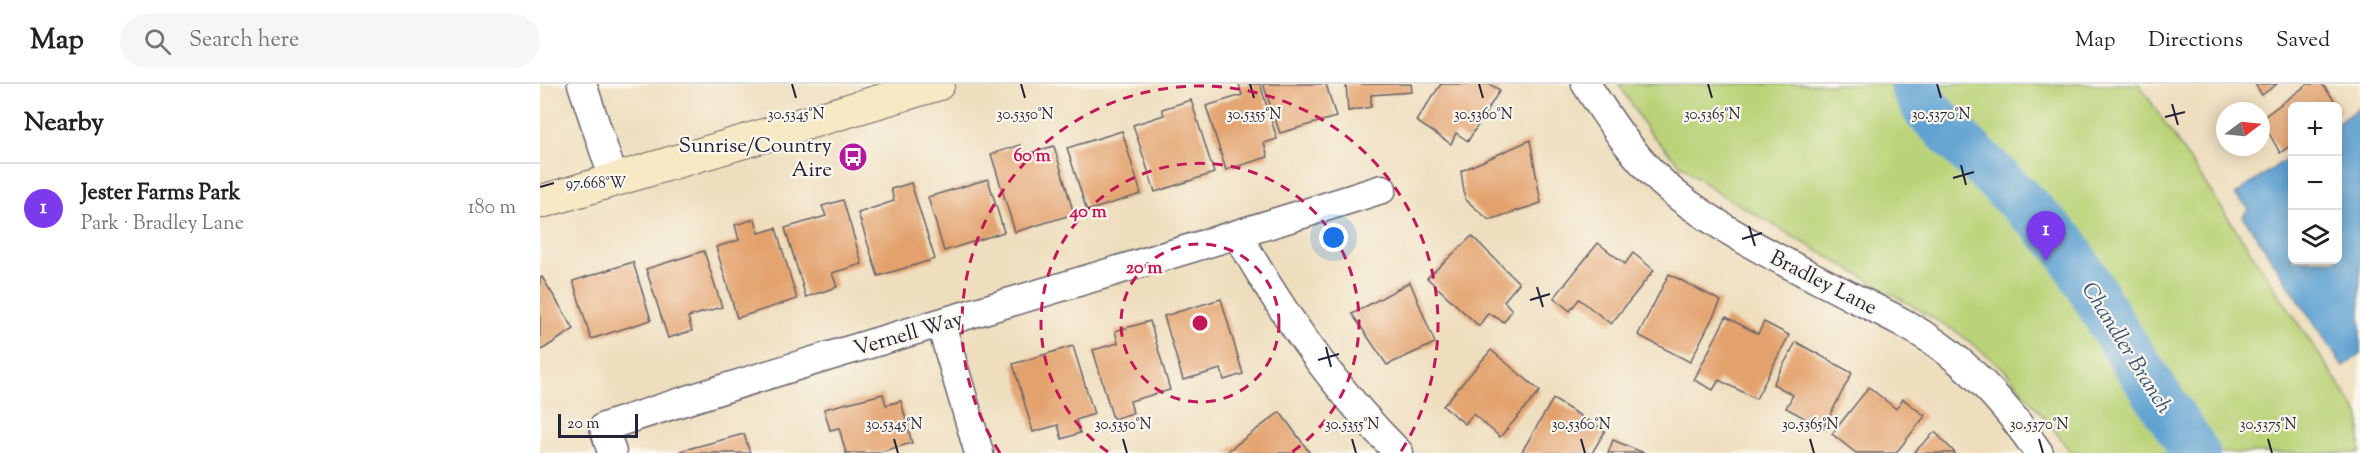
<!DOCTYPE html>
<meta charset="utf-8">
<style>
body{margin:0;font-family:"Sorts Mill Goudy",serif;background:#f6f6f6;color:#222}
.controls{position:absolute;right:18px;top:18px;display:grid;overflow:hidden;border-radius:9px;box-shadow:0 3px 15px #0003}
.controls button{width:54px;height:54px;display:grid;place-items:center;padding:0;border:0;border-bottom:2px solid #e0e0e0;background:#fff;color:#222;font:30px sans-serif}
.compass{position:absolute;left:1676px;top:18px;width:54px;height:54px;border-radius:50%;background:#fff;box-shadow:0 3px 15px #0003;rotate:74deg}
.scale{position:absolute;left:18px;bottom:15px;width:80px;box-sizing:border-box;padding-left:6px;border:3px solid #22223b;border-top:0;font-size:16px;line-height:21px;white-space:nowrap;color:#22223b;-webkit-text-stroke:4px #fbf7ec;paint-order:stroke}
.you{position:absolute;left:794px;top:154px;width:21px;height:21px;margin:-15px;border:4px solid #fff;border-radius:50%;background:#1a73e8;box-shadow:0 0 0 9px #1a73e833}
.badge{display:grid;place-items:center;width:39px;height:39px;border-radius:50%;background:#7c3aed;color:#fff;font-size:20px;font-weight:700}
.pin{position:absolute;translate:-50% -50px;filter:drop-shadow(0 2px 3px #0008)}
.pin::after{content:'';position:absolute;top:32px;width:21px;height:18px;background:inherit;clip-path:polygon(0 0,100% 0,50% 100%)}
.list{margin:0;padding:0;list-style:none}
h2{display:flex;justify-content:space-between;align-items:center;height:78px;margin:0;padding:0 24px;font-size:26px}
h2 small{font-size:20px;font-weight:400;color:#767676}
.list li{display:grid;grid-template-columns:39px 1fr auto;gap:18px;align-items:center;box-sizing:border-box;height:90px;padding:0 24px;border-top:2px solid #e0e0e0}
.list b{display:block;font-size:22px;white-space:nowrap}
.list p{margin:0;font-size:20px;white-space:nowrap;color:#767676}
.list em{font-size:20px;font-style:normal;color:#767676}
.icon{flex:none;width:33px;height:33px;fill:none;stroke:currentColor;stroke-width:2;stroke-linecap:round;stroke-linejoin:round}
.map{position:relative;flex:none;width:1820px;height:369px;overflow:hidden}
header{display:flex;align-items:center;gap:36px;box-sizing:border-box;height:84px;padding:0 30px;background:#fff;border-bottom:2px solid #e0e0e0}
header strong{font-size:28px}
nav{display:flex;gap:33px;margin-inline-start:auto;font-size:21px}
.search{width:420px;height:54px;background:#f6f6f6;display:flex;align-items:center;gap:15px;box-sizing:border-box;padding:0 21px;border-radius:33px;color:#767676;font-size:22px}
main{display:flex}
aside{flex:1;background:#fff}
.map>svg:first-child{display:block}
.green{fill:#bad378;stroke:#6e7a5a;stroke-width:1.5}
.water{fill:#5ea2d2;stroke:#406286;stroke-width:1.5}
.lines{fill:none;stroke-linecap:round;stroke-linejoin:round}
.river{stroke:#5ea2d2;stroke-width:48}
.building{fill:#e3a26d}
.minor-casing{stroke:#696469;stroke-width:31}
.secondary-casing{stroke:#696469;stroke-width:35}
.minor{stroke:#fff;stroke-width:28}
.secondary{stroke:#f7e9c3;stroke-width:33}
.ticks{fill:none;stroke:#22223b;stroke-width:2}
.ring{fill:none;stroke:#c2185b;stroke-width:3;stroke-dasharray:10 8}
.labels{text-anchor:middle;stroke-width:4.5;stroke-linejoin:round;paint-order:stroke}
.poi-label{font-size:21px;fill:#22223b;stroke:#fbf7ec;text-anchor:end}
.street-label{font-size:21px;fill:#22223b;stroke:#fbf7ec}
.water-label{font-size:22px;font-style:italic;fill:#3a5577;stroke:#fbf7ec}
.ticks-label{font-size:15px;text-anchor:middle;fill:#22223b;stroke:#fbf7ec;stroke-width:4.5;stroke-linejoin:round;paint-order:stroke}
.centre{fill:#c2185b;stroke:#fbf7ec;stroke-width:3}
.ring-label{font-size:18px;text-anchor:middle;font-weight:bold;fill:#c2185b;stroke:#fbf7ec;stroke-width:4.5;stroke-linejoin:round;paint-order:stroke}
</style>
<header>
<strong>Map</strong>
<div class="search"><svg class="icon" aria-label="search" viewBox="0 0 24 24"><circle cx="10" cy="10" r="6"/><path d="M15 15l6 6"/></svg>Search here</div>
<nav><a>Map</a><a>Directions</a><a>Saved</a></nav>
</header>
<main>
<aside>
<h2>Nearby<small></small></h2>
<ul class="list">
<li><span class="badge">1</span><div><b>Jester Farms Park</b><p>Park · Bradley Lane</p></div><em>180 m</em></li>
</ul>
</aside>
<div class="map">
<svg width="1820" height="369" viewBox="0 0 1820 369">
<rect width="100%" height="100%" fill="#fbf7ec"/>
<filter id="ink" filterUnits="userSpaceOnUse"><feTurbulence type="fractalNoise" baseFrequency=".0167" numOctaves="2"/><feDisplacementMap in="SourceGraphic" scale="12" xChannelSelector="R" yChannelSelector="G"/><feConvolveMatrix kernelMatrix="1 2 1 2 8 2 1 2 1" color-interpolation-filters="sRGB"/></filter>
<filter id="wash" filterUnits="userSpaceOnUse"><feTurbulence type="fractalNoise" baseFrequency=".008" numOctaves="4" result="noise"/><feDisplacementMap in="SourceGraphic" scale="24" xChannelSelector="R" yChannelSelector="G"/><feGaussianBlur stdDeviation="1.35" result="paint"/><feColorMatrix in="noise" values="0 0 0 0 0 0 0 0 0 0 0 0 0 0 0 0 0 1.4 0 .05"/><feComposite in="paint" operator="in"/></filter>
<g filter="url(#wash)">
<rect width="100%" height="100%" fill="#eedebe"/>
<polygon class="green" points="1079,0 1599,0 1820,332 1820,369 1531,369 1516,348 1464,285 1417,248 1172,105 1140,80 1107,46"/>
<polygon class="water" points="1820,23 1820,270 1803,283 1703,132 1709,124 1695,111 1752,71 1752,176 1798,176 1798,39"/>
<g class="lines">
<polyline class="river" points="1373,0 1387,26 1525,161 1583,259 1656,369"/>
</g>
<g id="blocks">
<g class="building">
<polygon points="699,0 720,0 737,55 724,59 728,73 686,86 666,22 702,11"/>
<polygon points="723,0 786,0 796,33 740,49"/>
<polygon points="806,0 871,0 872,8 831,11 831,23 808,27"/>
<polygon points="901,0 949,0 960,6 928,57 916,49 911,60 876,37"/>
<polygon points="1715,0 1737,0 1722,11"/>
<polygon points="1768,0 1782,0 1802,26 1798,29 1798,22 1752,22 1752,60 1740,69 1721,35"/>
<polygon points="651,16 674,89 615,108 593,41 624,31 622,25"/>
<polygon points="582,47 601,110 547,127 527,64"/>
<polygon points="990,56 1001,119 949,136 925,115 921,87"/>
<polygon points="480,61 483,71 514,62 534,130 475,148 451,70"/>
<polygon points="448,95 464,148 404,167 388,113"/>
<polygon points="371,99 395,175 338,192 318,129 354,117 351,105"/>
<polygon points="303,116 322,180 292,189 297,203 266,213 245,144 286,132 282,122"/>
<polygon points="215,135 219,149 236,144 257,215 197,234 176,163 199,156 195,141"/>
<polygon points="932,152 979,199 964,217 972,226 964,238 948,229 939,242 887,194"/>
<polygon points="1058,159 1085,180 1093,169 1114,186 1071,240 1039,215 1030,227 1014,214"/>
<polygon points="164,167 182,223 148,233 152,247 128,254 106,185"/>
<polygon points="93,178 111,236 51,255 33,197"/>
<polygon points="1129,190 1181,217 1150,278 1098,251"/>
<polygon points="2,193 34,245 0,267 0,194"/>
<polygon points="870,198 895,259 847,281 812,230"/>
<polygon points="681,215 703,290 684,296 681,285 643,296 624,232"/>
<polygon points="1186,233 1218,250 1224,238 1249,251 1216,315 1179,296 1173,306 1154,296"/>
<polygon points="610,237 630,306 590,317 593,329 573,335 553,266 578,259 575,247"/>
<polygon points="1256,258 1312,289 1283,344 1246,324 1253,311 1233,300"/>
<polygon points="533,262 554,330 536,336 540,349 522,355 518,341 493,348 473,280"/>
<polygon points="951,266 1000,307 960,353 933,330 925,340 903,322"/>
<polygon points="1329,303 1356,325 1363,315 1385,332 1356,369 1316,369 1292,350"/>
<polygon points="343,310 346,321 361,317 372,359 336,369 306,369 299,344 290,346 284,325"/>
<polygon points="1013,315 1065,347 1052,369 981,369"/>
<polygon points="740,328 770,369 685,369"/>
<polygon points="1395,348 1415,369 1373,369"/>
<polygon points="204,350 210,369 141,369 140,367"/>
<polygon points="1073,356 1104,369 1068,369"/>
</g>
</g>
</g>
<g filter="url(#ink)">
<use href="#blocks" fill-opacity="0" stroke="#696469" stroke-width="1.5"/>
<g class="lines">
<g class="minor-casing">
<g id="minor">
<polyline points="42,0 74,96"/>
<path d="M1046,0C1072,40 1097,79 1134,109C1189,152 1253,182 1314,214C1347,230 1380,246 1408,268C1444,296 1474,332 1499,369"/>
<path d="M698,151C742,230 795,305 859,369"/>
<polyline points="401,240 439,369"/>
<path d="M72,369L64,343C322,258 584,188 842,105"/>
</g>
</g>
<g class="secondary-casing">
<polyline id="secondary" points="0,118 398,0"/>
</g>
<use href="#minor" class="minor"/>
<use href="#secondary" class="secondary"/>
</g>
</g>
<path class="ticks" d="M252,0L256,14M481,0L485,14M710,0L714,14M939,0L943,14M1168,0L1172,14M1397,0L1401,14M1632,20L1638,41M1625,33L1645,28M1421,81L1426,101M1413,94L1434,88M0,103L14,99M1209,142L1215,162M1202,155L1222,149M997,203L1003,223M990,216L1010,210M786,263L791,283M778,276L799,270M354,355L358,369M583,355L587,369M812,355L816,369M1041,355L1045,369M1270,355L1274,369M1499,355L1503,369M1728,355L1732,369"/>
<g class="ring">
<circle cx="660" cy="239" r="79"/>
<path d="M568 368A159 159 0 1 1 752 368"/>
<path d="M460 369A238 238 0 1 1 860 369"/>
</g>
<defs>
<g id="bus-disc" transform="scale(1.5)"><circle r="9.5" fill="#b5179e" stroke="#fbf7ec"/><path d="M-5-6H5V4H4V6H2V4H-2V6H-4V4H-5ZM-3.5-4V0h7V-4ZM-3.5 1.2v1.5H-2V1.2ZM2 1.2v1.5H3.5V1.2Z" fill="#fff"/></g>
</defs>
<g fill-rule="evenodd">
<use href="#bus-disc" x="313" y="73"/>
</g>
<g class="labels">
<g class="poi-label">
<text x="292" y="68">Sunrise/Country<tspan x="292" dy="24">Aire</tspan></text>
</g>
<g class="street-label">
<text transform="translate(1284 198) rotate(27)" y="7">Bradley Lane</text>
<text transform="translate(368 249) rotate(-16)" y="7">Vernell Way</text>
</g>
<g class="water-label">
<text transform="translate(1588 263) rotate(58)" y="8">Chandler Branch</text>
</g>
</g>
<g class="ticks-label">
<text x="256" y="35">30.5345°N</text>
<text x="485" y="35">30.5350°N</text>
<text x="714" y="35">30.5355°N</text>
<text x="943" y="35">30.5360°N</text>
<text x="1172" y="35">30.5365°N</text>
<text x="1401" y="35">30.5370°N</text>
<text x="56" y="104">97.668°W</text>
<text x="354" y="345">30.5345°N</text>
<text x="583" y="345">30.5350°N</text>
<text x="812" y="345">30.5355°N</text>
<text x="1041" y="345">30.5360°N</text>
<text x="1270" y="345">30.5365°N</text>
<text x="1499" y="345">30.5370°N</text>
<text x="1728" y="345">30.5375°N</text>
</g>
<circle cx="660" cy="239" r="9" class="centre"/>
<g class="ring-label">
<text x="492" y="77">60 m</text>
<text x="548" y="133">40 m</text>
<text x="604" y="189">20 m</text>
</g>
</svg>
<div class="controls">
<button>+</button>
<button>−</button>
<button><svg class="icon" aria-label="layers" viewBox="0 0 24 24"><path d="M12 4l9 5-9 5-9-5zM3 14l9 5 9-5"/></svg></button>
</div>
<svg class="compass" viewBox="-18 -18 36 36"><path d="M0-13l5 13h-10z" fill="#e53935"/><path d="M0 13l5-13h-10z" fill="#767676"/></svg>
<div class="scale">20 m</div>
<div class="you"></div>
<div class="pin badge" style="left:1506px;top:177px">1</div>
</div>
</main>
